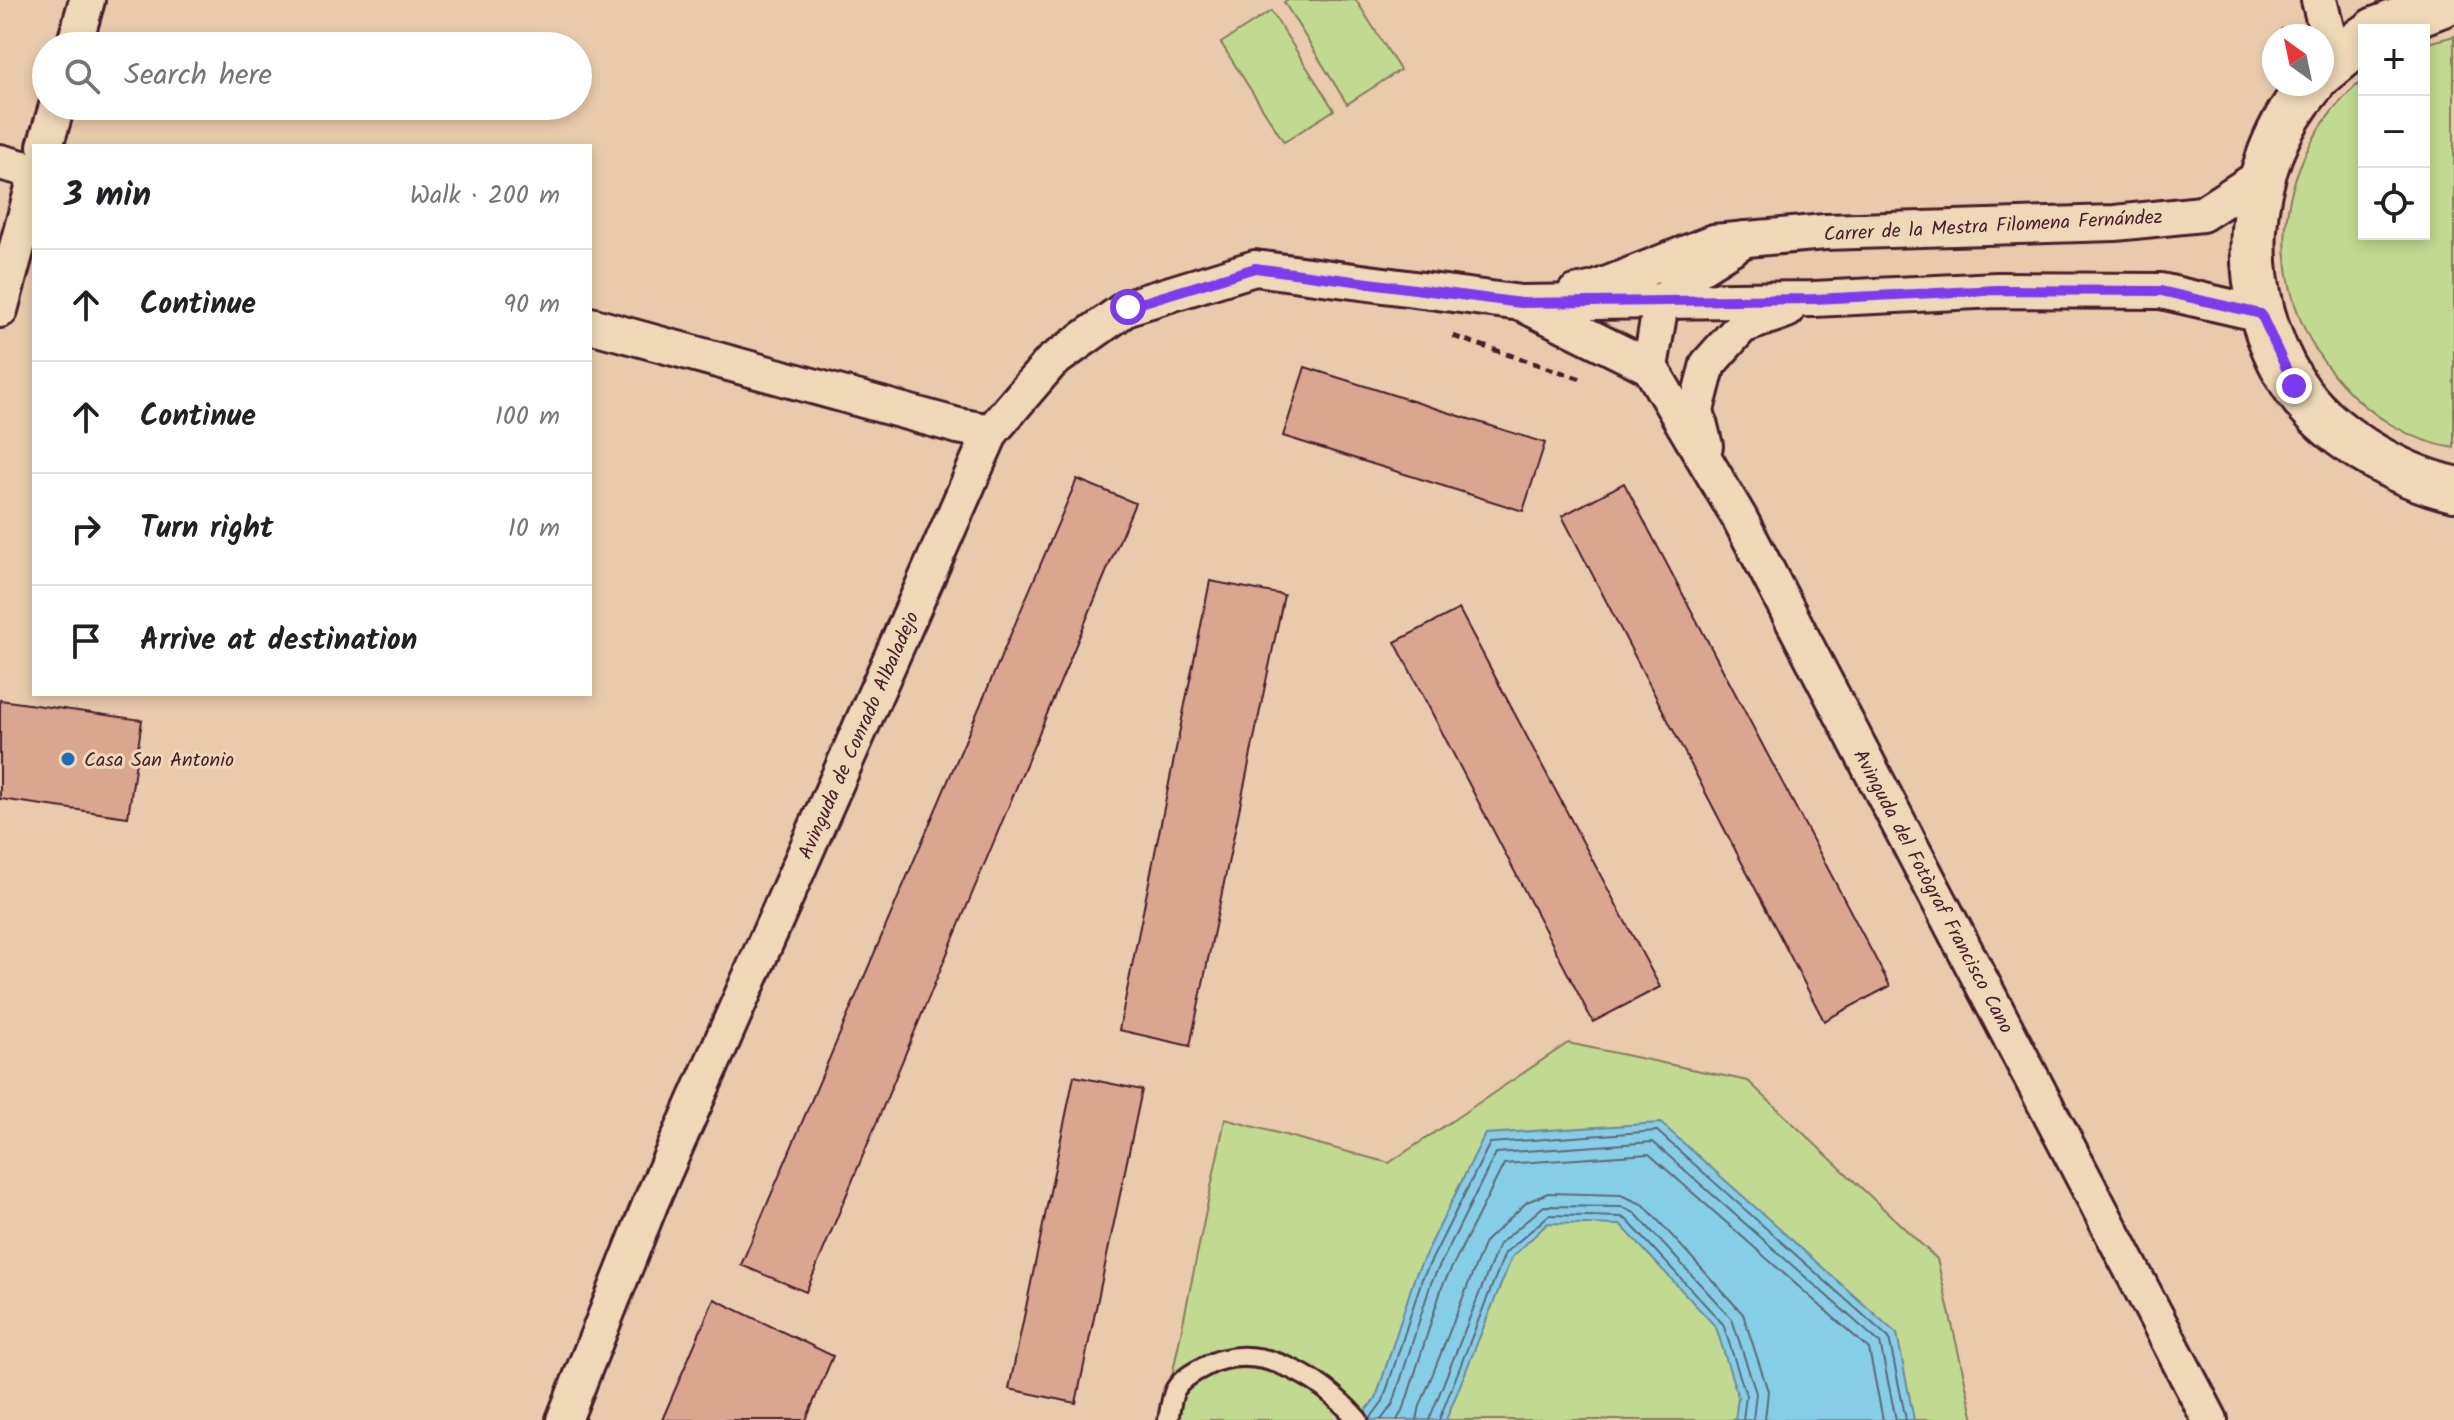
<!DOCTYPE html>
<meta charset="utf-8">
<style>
body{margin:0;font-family:Kalam,sans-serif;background:#f2f2f2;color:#202124}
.controls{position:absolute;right:24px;top:24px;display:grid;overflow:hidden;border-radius:0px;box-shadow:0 4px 12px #0003}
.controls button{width:72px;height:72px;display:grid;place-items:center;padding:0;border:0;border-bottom:2px solid #e0e0e0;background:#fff;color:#202124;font:40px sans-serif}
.compass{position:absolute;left:2262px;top:24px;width:72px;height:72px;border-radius:50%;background:#fff;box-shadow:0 4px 12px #0003;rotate:327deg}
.stop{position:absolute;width:24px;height:24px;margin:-18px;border:6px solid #7c3aed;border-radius:50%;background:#fff}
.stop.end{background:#7c3aed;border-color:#fff;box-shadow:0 2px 8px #0008}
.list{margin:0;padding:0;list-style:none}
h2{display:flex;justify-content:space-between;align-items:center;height:104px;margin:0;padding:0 32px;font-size:34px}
h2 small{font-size:26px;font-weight:400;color:#757577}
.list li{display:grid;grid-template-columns:52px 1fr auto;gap:24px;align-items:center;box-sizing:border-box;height:112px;padding:0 32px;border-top:2px solid #e0e0e0}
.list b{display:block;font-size:30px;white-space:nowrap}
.list em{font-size:26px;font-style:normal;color:#757577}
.icon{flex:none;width:44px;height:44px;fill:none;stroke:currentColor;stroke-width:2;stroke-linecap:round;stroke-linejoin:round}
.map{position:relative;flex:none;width:2454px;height:1420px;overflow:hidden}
.search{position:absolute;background:#fff;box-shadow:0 4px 12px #0003;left:32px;top:32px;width:560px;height:88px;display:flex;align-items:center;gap:20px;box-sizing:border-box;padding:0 28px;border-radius:44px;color:#757577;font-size:30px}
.panel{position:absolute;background:#fff;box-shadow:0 4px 12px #0003;left:32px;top:144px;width:560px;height:552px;border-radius:0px}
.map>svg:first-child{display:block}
.green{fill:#c1d990;stroke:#867c5e;stroke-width:2}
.water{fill:#86cee8;stroke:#6e889c;stroke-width:2}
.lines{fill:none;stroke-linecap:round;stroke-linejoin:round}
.shore{stroke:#626577;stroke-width:2}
.building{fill:#daa68f;stroke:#4a1f2b;stroke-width:2}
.lane-casing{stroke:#4a1f2b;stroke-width:24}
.street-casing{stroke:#4a1f2b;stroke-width:40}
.secondary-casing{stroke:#4a1f2b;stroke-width:50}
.path{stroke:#4a1f2b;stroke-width:5;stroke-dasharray:8 6;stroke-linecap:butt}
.lane{stroke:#eed8b7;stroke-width:18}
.street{stroke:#eed8b7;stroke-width:34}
.secondary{stroke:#eed8b7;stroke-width:44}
.route{stroke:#7c3aed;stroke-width:10}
.poi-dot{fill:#1f6fb2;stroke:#eed8b7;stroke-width:3}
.labels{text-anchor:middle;stroke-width:6;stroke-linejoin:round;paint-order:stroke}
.street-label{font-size:20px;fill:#4a1f2b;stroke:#eed8b7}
.poi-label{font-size:20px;fill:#4a1f2b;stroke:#eed8b7;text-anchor:start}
</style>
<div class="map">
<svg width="2454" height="1420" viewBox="0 0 2454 1420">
<rect width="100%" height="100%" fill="#e9caac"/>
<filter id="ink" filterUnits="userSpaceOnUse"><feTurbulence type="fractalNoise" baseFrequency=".0125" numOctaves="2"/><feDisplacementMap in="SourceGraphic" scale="16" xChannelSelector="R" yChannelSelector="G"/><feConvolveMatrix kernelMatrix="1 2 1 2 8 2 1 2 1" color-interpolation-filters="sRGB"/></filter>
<g filter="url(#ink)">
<g class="green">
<polygon points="1287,0 1356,0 1400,70 1347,104 1284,2"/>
<polygon points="1271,11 1334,110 1284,142 1221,43"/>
<path d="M2454,36V448C2410,441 2369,415 2340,382C2258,291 2270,157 2364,79V234H2424V44Z"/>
<polygon points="1568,1043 1748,1081 1937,1259 1974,1420 1163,1420 1225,1119 1389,1163"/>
</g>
<polygon class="water" points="1661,1123 1897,1334 1914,1420 1735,1420 1738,1397 1716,1327 1621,1225 1548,1223 1512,1257 1446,1420 1358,1420 1376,1398 1415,1276 1485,1134"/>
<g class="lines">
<g class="shore">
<polyline points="1369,1420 1383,1401 1422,1279 1490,1143 1657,1131 1889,1338 1906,1420"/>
<polyline points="1381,1420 1393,1404 1431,1283 1496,1153 1653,1142 1880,1343 1896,1420"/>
<polyline points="1397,1420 1404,1408 1442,1287 1504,1164 1649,1154 1869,1349 1883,1420"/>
<polyline points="1417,1420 1420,1406 1485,1242 1527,1202 1548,1193 1621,1195 1644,1205 1743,1314 1768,1391 1765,1420"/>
<polyline points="1429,1420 1499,1244 1544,1206 1622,1207 1635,1213 1732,1319 1756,1393 1753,1420"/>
<polyline points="1439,1420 1505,1253 1549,1215 1621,1217 1627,1220 1723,1324 1746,1395 1743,1420"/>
</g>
</g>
<g class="building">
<polygon points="1305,367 1545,443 1523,511 1283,436"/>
<polygon points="1077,479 1135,503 806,1292 741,1265"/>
<polygon points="1624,483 1890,986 1824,1021 1562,516"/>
<polygon points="1210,581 1284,595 1190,1046 1119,1030"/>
<polygon points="1459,609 1660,987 1593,1022 1395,642"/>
<polygon points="0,700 142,720 128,817 0,799"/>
<polygon points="1074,1076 1142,1090 1076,1403 1009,1389"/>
<polygon points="714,1299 833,1356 806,1420 662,1420"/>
</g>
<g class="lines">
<g class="lane-casing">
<path id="lane" d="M1168,1420C1170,1411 1171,1398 1175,1390C1181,1379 1194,1372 1204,1367C1258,1337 1323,1380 1358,1420"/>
</g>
<g class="street-casing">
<g id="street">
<polyline points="2319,0 2334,60"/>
<polyline points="74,46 87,0"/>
<polyline points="45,146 57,106"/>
<polyline points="0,162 34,171"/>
<polyline points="1745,239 1696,270 1661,303 1650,367 1740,519 2210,1420"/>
<polyline points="1575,293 1595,289 1714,242 1825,232 2115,223 2202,214 2261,176"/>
<polyline points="1529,307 1650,367"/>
<polyline points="0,310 34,184"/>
<polyline points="590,325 958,426 991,432"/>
<polyline points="1705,446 1696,410 1708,364 1742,326 1787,310"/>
<polyline points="564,1420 651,1202 991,432 1051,362 1128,307 1255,268 1521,303 1814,299 1997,290 2161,291 2261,314"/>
</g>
</g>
<g class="secondary-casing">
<g id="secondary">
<polyline points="2375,30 2453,0"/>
<polyline points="2322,73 2364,38"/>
<path d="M2312,84C2240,166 2235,294 2294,385C2326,435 2397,476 2454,489"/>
</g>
</g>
<g class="path">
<polyline points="2281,36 2285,24"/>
<polyline points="1453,336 1584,380"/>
</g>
<use href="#lane" class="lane"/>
<use href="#street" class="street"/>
<use href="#secondary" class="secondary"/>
</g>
</g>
<g class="lines" filter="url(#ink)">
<polyline class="route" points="1128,307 1255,268 1521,303 1814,299 1997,290 2161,291 2261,314 2294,386"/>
</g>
<circle class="poi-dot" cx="68" cy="759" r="8"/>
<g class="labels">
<g class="street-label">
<text transform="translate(1993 225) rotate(-3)" y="7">Carrer de la Mestra Filomena Fernández</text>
<text transform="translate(858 735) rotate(-66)" y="7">Avinguda de Conrado Albaladejo</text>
<text transform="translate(1934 891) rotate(62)" y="7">Avinguda del Fotògraf Francisco Cano</text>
</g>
<g class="poi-label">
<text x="84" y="766">Casa San Antonio</text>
</g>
</g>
</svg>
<div class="controls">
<button>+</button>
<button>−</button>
<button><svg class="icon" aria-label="locate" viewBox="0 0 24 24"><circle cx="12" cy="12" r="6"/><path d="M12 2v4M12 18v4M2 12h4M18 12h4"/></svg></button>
</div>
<svg class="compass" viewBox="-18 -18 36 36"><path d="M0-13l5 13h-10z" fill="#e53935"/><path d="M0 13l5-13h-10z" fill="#757577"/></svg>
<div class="stop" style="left:1128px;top:307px"></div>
<div class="stop end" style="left:2294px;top:386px"></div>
<div class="search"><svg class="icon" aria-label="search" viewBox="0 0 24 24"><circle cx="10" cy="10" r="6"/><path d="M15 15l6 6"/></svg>Search here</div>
<section class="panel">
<h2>3 min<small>Walk · 200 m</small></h2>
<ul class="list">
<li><svg class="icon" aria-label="ahead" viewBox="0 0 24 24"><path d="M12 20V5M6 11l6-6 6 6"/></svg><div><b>Continue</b></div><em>90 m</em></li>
<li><svg class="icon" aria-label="ahead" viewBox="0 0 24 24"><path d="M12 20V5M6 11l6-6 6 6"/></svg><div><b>Continue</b></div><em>100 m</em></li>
<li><svg class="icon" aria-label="right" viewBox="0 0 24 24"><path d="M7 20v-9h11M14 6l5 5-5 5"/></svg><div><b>Turn right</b></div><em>10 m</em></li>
<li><svg class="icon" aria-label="arrive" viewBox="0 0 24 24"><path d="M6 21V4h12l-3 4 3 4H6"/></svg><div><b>Arrive at destination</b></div></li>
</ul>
</section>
</div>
